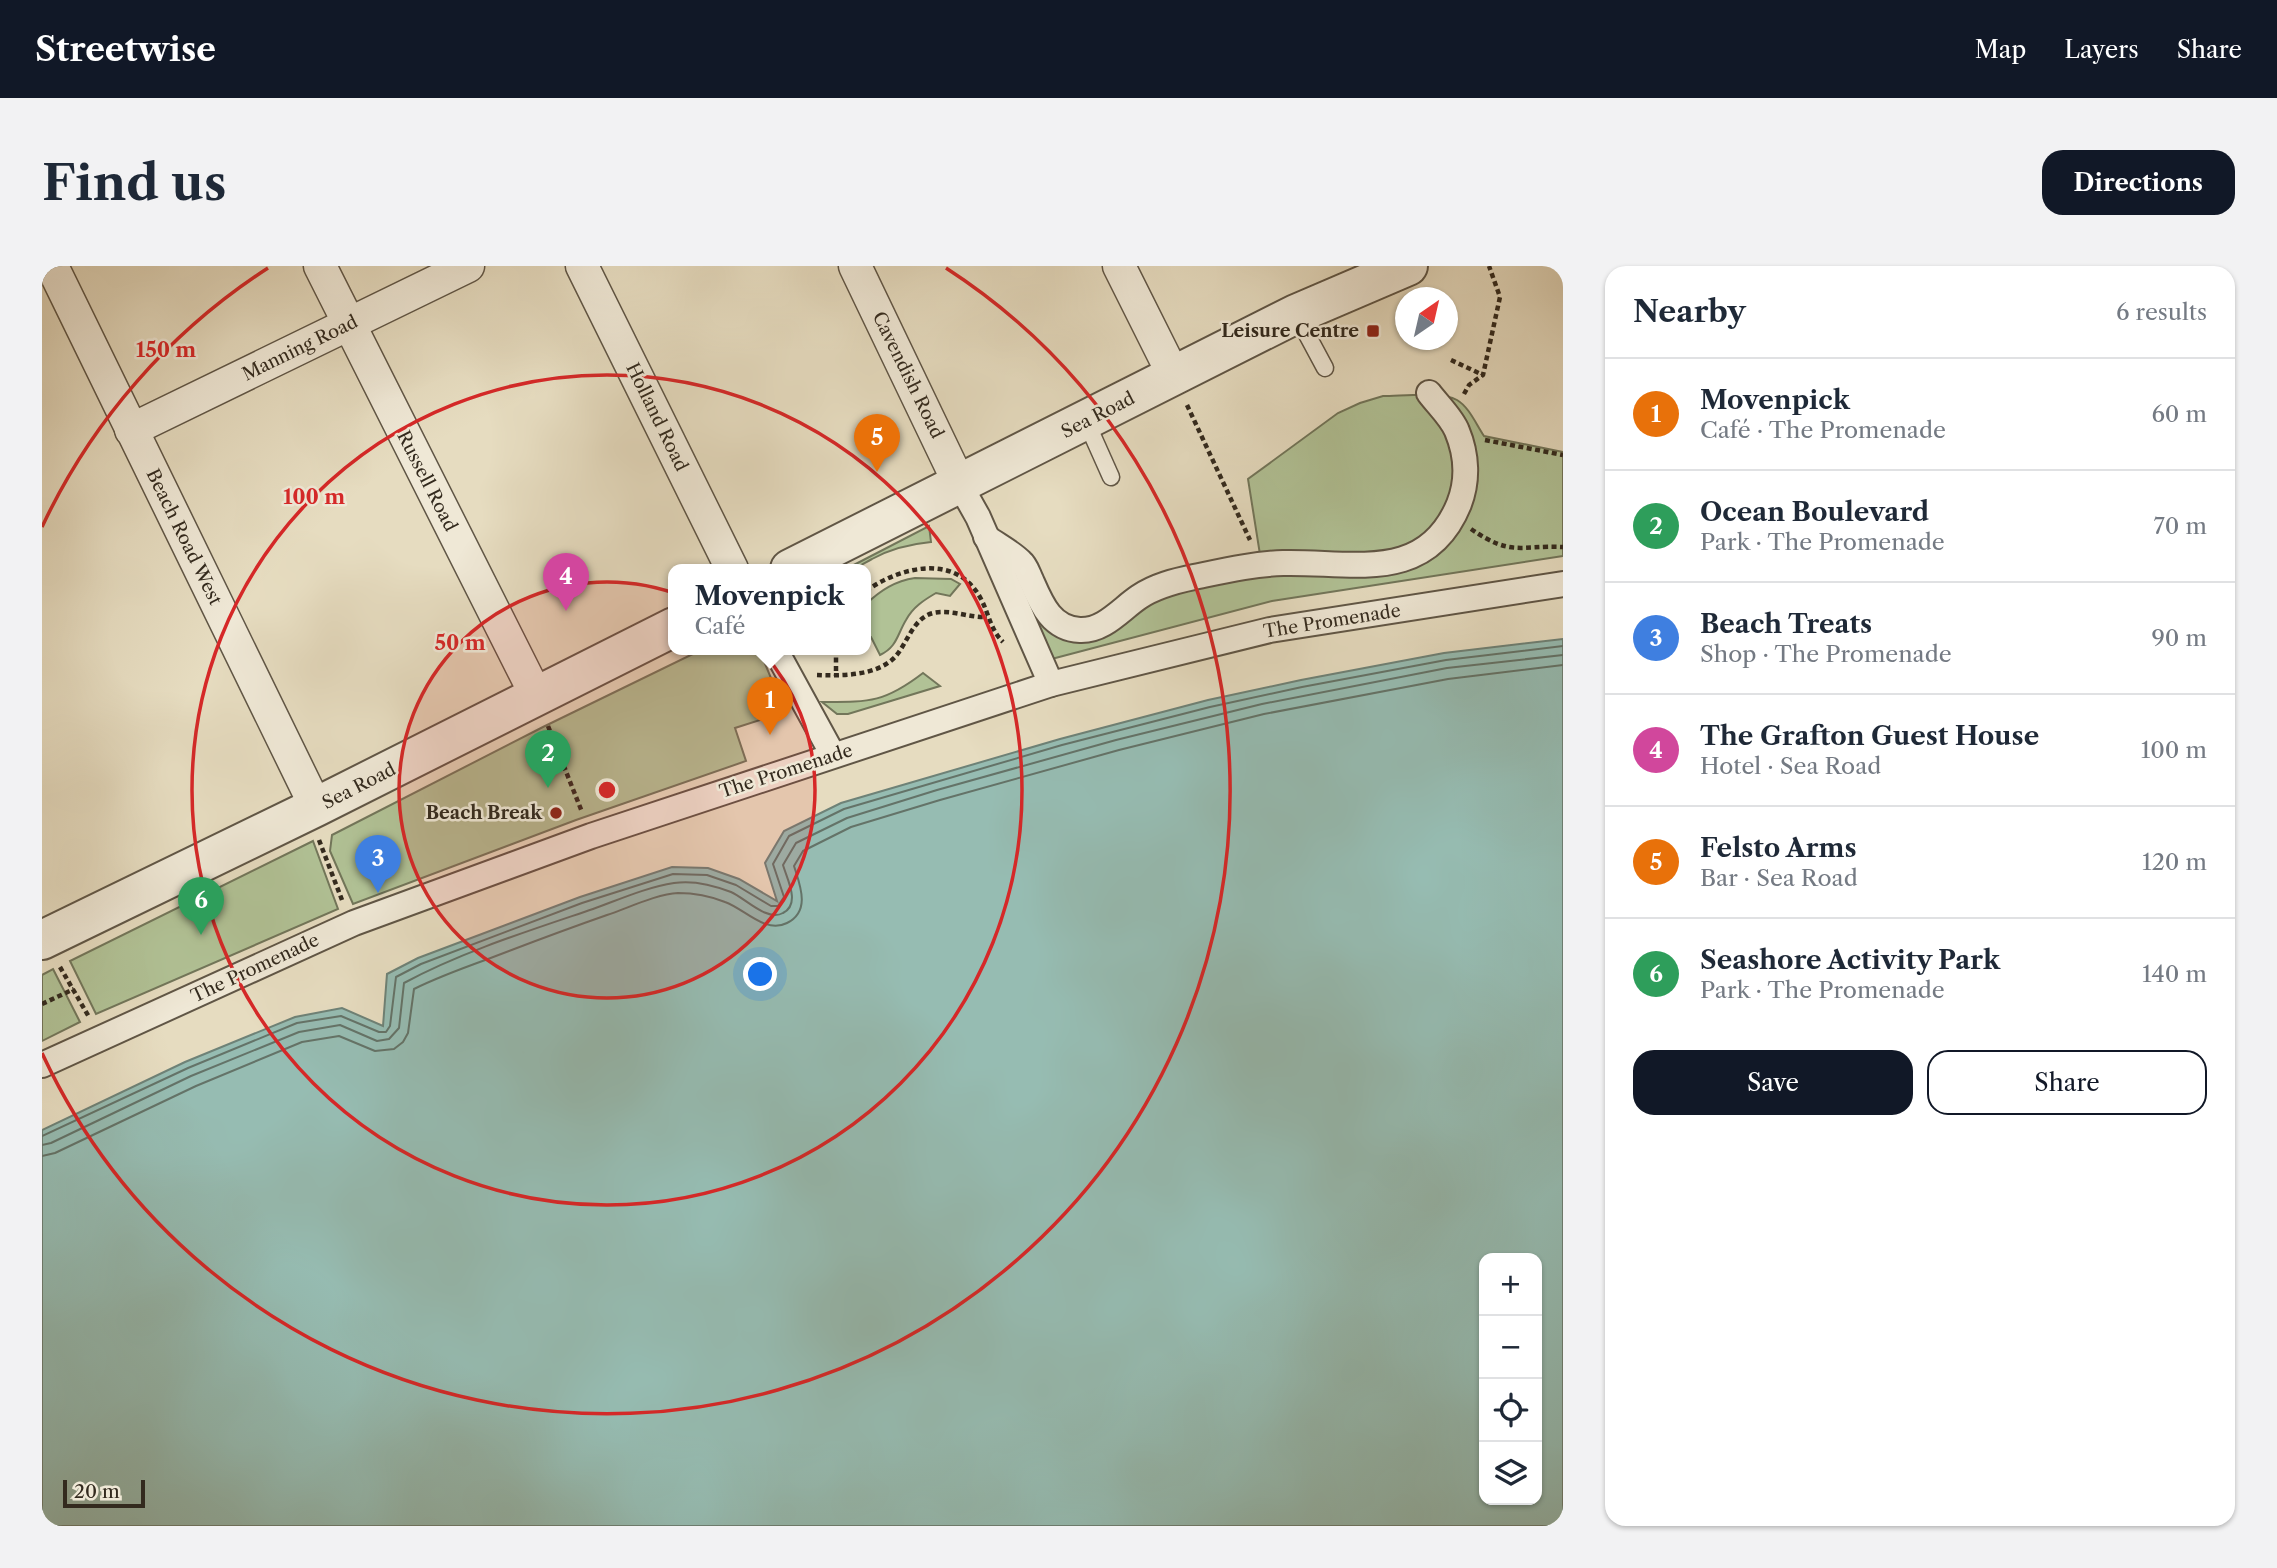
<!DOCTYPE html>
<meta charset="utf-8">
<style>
body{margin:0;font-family:"Libre Caslon Text",serif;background:#f2f2f3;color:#1f2937}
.controls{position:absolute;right:21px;bottom:21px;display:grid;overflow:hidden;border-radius:14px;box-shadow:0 2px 5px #0004}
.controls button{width:63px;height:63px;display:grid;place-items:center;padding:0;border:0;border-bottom:2px solid #e0e1e3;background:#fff;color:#1f2937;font:35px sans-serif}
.compass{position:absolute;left:1353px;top:21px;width:63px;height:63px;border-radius:50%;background:#fff;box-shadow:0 2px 5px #0004;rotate:34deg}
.scale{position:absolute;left:21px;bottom:18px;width:82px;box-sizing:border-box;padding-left:7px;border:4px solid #332a1e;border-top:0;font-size:19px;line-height:24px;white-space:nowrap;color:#332a1e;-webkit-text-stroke:5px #efe8d6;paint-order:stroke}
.you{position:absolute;left:719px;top:709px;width:24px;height:24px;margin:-18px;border:5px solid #fff;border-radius:50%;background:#1a73e8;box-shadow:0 0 0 10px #1a73e833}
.badge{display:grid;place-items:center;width:46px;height:46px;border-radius:50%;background:#111827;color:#fff;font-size:23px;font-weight:700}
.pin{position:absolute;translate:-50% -58px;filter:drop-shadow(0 2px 4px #0008)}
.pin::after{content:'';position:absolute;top:37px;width:24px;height:21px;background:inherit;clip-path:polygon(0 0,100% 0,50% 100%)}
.popup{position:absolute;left:626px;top:298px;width:203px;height:91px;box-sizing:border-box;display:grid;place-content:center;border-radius:14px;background:#fff;filter:drop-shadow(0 2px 5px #0005);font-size:23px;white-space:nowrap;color:#747a83}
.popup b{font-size:26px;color:#1f2937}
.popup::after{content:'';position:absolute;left:50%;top:100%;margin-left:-14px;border:14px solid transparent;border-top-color:#fff}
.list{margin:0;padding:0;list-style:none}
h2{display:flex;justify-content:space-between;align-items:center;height:91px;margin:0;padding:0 28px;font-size:30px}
h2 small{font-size:23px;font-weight:400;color:#747a83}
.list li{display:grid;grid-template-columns:46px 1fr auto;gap:21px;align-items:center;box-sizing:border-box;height:112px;padding:0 28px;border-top:2px solid #e0e1e3}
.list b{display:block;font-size:26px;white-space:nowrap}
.list p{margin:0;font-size:23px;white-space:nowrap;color:#747a83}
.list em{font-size:23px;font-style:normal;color:#747a83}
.actions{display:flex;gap:14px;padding:21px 28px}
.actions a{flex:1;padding:16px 0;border:2px solid #111827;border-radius:21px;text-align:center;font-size:24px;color:#111827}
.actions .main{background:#111827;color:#fff}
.icon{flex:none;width:38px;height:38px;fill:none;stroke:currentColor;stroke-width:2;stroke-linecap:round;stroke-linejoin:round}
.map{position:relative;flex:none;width:1521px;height:1260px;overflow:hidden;border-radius:21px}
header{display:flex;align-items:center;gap:42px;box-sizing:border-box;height:98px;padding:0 35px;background:#111827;color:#fff}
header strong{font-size:33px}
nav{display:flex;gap:38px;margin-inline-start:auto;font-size:24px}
.intro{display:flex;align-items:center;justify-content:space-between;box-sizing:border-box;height:168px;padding:0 42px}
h1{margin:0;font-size:49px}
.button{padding:18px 32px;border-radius:21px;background:#111827;color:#fff;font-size:24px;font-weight:700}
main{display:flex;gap:42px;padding:0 42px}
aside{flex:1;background:#fff;border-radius:21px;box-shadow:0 2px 5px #0004}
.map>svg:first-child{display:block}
.green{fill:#b1c296;stroke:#72765a;stroke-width:2}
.water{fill:#96bcb2;stroke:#6e8277;stroke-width:2;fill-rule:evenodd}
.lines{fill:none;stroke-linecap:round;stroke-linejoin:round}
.shore{stroke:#647368;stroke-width:2}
.service-casing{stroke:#605646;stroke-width:19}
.pedestrian-casing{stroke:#605646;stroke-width:28}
.minor-casing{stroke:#605646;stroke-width:35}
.tertiary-casing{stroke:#605646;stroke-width:42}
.path{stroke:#332a1e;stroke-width:4.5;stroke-dasharray:5 3.5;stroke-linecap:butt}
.service{stroke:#efe8d6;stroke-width:16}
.pedestrian{stroke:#efe8d6;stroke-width:24}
.minor{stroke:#efe8d6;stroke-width:32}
.tertiary{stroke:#efe8d6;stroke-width:38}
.ring{fill:none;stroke:#d62828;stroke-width:3.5}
.poi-dot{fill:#8f2418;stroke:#efe8d6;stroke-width:2.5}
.labels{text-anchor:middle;stroke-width:5;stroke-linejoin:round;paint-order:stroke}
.poi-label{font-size:18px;font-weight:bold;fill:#332a1e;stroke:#efe8d6;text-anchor:end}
.street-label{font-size:18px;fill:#332a1e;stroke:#efe8d6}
.centre{fill:#d62828;stroke:#efe8d6;stroke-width:3.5}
.ring-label{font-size:21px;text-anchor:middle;font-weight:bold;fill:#d62828;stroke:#efe8d6;stroke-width:5;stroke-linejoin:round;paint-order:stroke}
</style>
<header>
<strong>Streetwise</strong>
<nav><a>Map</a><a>Layers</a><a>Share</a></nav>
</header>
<div class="intro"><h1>Find us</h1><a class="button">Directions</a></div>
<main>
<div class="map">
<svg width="1521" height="1260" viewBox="0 0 1521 1260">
<rect width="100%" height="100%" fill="#e6dcc0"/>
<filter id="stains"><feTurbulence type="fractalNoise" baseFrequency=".00286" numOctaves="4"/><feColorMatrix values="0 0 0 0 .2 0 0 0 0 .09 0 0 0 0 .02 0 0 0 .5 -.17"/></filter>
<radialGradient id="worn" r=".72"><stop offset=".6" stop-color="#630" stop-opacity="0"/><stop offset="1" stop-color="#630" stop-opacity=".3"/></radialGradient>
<g class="green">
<path d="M1341,130C1360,130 1399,125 1415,134C1427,141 1434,158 1442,170L1521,186V290L1230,335L1002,395L979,298L1024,363L1098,333L1220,301L1206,213L1296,147L1318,137Z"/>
<path d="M887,260L889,276C868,278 848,283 830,293C820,298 816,303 804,303Z"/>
<path d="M873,312L909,313L918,318L908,330L894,327C882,334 871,341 864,354C855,369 855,381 838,389L829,371L824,369V338C839,324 853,315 873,312Z"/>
<polygon points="661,383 717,383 743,446 693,462 704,495 534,554 311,638 288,585 290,569 501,461"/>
<path d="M881,407L898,420L806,448H795L780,436C827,436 842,437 881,407Z"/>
<polygon points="271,575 296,643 54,748 28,695"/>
<polygon points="11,703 38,756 0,775 0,709"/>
</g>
<path class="water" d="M1521,373V1260H0V864L143,796L253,751L300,742L341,760L345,708L376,692L538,631L630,601L666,602L697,613L735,635L723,597L742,565L799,537L1018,473L1166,434L1259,414L1402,387ZM1442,992H1495V1234H1442Z"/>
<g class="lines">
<g class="shore">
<polyline points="0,870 146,802 255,757 299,750 337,766 344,766 348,760 354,711 379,698 540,637 631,608 665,609 694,619 729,640 736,640 742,631 731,598 747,570 802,543 1020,479 1168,441 1260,421 1404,394 1521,380"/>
<path d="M0,879L9,877L149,810L257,766L298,759L335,775L347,773L357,762L362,717C419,686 489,664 551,643C576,634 605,621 632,617C651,614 671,619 689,626C703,632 725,656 741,647C759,638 745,613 741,599L754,577L805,552L895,524L1074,474L1220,438L1405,402L1521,389"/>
<path d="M0,890L13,887L154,820L260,776L297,770L333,785L352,783L361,776L366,767L372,723C396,711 421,702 446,693C485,678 525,663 565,649C586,642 615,628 636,627C653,627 668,630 683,636C703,643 723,668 745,657C769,645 758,619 752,600L761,585L809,561L898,534L1077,484L1222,448L1406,413L1521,399"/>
</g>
<g class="service-casing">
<g id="service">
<polyline points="1254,48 1283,102"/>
<polyline points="1044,155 1069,211"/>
</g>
</g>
<g class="pedestrian-casing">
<g id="pedestrian">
<polyline points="918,219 936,251 1009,418"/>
<path d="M944,271C955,279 969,286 979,296C984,300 986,308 989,314C999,337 1009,363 1038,364C1062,365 1079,343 1097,331C1113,320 1133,315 1152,311C1181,305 1211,298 1241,297C1309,295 1384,319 1417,238C1426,215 1425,189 1415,165C1410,152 1396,139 1387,127"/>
<polyline points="733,383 791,489"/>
<polyline points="0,799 312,657 549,570 1009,418 1228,364 1521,318"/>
</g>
</g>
<g class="minor-casing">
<g id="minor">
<polyline points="10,0 274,541"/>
<polyline points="278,0 494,429"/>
<polyline points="540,0 690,303"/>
<polyline points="813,0 918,219"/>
<polyline points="1077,0 1132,110"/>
<polyline points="89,164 426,0"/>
</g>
</g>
<g class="tertiary-casing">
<g id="tertiary">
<polyline points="748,303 1254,48 1366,0"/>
<polyline points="0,674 274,541 632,361"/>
</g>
</g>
<g class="path">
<polyline points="1409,94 1441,109"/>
<polyline points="1422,128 1427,119 1441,109 1458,31 1447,0"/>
<polyline points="1145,139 1208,274"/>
<polyline points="1443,174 1521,189"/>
<path d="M1429,263C1470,291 1477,279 1521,281"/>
<path d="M824,325C859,300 915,287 939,333C947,348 948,363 961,376"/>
<polyline points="794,383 794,410"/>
<path d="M775,409C799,410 835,410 853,391C865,378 871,352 891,347C909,343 927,352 945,351"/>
<polyline points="506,460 540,546"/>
<polyline points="277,574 300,634"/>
<polyline points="18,701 47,751"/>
<polyline points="0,738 32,723"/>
</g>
<use href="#service" class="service"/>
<use href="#pedestrian" class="pedestrian"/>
<use href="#minor" class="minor"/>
<use href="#tertiary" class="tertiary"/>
</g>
<circle cx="565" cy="524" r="208" fill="#d62828" fill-opacity=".12"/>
<g class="ring">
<circle cx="565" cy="524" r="208"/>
<circle cx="565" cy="524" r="415"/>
<path d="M0 261A623 623 0 0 1 226 2M904 2A623 623 0 1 1 0 787"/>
</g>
<g class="poi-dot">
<rect x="1324" y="58" width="14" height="14" rx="3.5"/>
<circle cx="514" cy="547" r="7"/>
</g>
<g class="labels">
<g class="poi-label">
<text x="1317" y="71">Leisure Centre</text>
<text x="500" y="553">Beach Break</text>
</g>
<g class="street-label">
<text transform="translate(258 82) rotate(-26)" y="6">Manning Road</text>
<text transform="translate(866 109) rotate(64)" y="6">Cavendish Road</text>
<text transform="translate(1056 149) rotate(-27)" y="6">Sea Road</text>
<text transform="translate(615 151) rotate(64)" y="6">Holland Road</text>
<text transform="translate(385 215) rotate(63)" y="6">Russell Road</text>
<text transform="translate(142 271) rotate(64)" y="6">Beach Road West</text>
<text transform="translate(1290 355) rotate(-9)" y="6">The Promenade</text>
<text transform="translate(744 505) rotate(-18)" y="6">The Promenade</text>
<text transform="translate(317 520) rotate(-27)" y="6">Sea Road</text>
<text transform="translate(213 702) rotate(-25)" y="6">The Promenade</text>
</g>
</g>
<circle cx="565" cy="524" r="10" class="centre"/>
<g class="ring-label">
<text x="124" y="91">150 m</text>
<text x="272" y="238">100 m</text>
<text x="418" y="384">50 m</text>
</g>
<rect width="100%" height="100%" filter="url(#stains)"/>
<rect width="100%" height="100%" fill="url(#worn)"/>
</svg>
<div class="controls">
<button>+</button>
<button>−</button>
<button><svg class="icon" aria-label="locate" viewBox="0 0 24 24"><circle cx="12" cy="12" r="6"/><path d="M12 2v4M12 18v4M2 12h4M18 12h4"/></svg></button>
<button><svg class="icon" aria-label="layers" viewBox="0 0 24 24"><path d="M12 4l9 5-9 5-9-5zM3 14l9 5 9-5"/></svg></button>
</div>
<svg class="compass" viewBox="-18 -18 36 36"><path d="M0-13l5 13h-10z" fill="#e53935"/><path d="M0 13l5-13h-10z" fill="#747a83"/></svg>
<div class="scale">20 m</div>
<div class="you"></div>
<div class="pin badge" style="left:728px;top:469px;background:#e8710a">1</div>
<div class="popup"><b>Movenpick</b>Café</div>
<div class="pin badge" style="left:506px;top:522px;background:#2e9e5b">2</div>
<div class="pin badge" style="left:336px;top:627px;background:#3f7fe0">3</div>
<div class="pin badge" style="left:524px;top:345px;background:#d1479c">4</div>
<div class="pin badge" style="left:835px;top:206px;background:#e8710a">5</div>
<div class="pin badge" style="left:159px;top:669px;background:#2e9e5b">6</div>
</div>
<aside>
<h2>Nearby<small>6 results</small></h2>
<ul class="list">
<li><span class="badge" style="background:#e8710a">1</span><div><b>Movenpick</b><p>Café · The Promenade</p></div><em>60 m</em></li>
<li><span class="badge" style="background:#2e9e5b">2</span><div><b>Ocean Boulevard</b><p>Park · The Promenade</p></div><em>70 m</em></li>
<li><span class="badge" style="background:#3f7fe0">3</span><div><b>Beach Treats</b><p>Shop · The Promenade</p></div><em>90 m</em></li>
<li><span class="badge" style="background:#d1479c">4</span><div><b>The Grafton Guest House</b><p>Hotel · Sea Road</p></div><em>100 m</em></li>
<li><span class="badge" style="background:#e8710a">5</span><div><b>Felsto Arms</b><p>Bar · Sea Road</p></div><em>120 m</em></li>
<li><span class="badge" style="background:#2e9e5b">6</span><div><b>Seashore Activity Park</b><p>Park · The Promenade</p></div><em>140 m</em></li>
</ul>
<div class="actions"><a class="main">Save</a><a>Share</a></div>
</aside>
</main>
